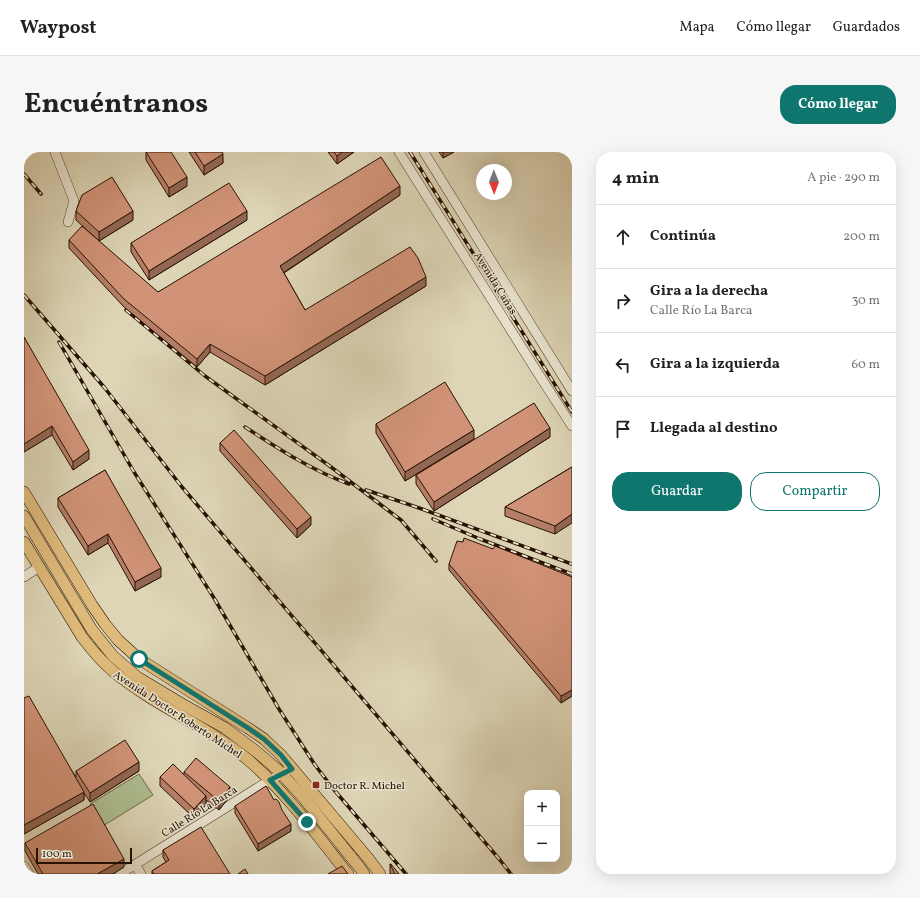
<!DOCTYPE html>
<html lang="es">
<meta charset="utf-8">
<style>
body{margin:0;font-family:Vollkorn,serif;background:#f6f6f6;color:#202124}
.controls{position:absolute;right:12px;bottom:12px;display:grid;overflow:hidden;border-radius:8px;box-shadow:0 4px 16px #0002}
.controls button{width:36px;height:36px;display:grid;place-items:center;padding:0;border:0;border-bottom:1px solid #e0e0e0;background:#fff;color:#202124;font:20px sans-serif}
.compass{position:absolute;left:452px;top:12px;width:36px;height:36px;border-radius:50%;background:#fff;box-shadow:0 4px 16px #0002;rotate:179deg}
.scale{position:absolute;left:12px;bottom:10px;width:96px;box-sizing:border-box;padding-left:4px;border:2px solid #281200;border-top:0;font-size:11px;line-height:14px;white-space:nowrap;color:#281200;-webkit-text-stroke:3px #e9e4d0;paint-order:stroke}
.stop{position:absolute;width:12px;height:12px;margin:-9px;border:3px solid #0f766e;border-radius:50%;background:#fff}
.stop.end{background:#0f766e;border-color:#fff;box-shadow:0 1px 4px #0008}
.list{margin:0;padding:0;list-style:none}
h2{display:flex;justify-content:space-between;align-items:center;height:52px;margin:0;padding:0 16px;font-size:17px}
h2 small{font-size:13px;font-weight:400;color:#757577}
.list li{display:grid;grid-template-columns:26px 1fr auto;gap:12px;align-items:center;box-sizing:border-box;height:64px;padding:0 16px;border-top:1px solid #e0e0e0}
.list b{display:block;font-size:15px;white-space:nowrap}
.list p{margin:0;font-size:13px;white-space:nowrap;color:#757577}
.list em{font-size:13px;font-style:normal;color:#757577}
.actions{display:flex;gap:8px;padding:12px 16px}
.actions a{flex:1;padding:9px 0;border:1px solid #0f766e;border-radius:16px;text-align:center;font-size:14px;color:#0f766e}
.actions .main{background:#0f766e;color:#fff}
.icon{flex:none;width:22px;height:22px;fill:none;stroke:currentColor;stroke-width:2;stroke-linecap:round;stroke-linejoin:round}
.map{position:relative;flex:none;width:548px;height:722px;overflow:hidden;border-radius:16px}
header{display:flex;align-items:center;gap:24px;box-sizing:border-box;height:56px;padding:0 20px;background:#fff;border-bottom:1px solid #e0e0e0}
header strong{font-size:19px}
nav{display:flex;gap:22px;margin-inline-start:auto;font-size:14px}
.intro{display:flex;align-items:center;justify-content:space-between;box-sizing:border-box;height:96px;padding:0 24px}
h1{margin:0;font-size:28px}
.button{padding:10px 18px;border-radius:16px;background:#0f766e;color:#fff;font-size:14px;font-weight:700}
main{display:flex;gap:24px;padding:0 24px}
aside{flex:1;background:#fff;border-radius:16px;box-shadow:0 4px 16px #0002}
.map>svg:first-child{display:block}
.green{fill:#aebe90;stroke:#6b6848}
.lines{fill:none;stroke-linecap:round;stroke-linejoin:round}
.minor-casing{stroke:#55432e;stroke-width:10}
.major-casing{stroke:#281200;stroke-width:12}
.minor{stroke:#e9e4d0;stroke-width:9}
.major{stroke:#deba7b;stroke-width:11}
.rail-casing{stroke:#281200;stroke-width:3.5}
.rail{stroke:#e9e4d0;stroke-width:2;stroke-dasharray:6;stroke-linecap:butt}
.wall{fill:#b47e67;stroke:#281200}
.shaded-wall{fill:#926754;stroke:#281200}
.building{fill:#d19378;stroke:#281200}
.route{stroke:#0f766e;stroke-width:5}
.poi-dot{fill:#8f2418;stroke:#e9e4d0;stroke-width:1.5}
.labels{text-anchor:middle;stroke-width:3;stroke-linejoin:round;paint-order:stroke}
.street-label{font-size:11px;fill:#281200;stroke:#e9e4d0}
.poi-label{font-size:11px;fill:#281200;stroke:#e9e4d0;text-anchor:start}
</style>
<header>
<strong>Waypost</strong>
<nav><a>Mapa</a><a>Cómo llegar</a><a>Guardados</a></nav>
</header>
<div class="intro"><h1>Encuéntranos</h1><a class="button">Cómo llegar</a></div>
<main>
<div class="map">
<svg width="548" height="722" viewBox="0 0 548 722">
<rect width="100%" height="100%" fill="#ddd5b6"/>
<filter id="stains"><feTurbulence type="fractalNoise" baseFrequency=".005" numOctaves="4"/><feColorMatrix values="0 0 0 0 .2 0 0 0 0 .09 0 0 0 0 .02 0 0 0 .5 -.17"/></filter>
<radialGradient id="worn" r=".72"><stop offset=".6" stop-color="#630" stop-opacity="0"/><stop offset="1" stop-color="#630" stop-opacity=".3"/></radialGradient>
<polygon class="green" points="115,622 129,643 79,674 66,652"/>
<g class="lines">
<g class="minor-casing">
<g id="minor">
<polyline points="31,0 50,49 44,70"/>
<polyline points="375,0 510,215 548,274"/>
<polyline points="400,0 548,239"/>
<polyline points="0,425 15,415"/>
<polyline points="111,713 117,722"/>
<polyline points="0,714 5,722"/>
<polyline points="96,722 246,628 263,619"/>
</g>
</g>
<g class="major-casing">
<g id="major">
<polyline points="0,340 68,453 81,472 94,488 115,507 224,576 240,587 257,603 344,706 356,722"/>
<polyline points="0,364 68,478 89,504 113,525 158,552 201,576 233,600 255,619 278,644 336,716 340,722"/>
<path d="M0,390L58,485C67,497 78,510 90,520C131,554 181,573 222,606C261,639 293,683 324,722"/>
</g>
</g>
<use href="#minor" class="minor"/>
<use href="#major" class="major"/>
<g class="rail-casing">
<g id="rail">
<polyline points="386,0 548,260"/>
<polyline points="0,22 17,42"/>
<polyline points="0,143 80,235 158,335 476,708 487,722"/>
<polyline points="102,158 181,224 307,315 361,356 377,368 412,409"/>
<polyline points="35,190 110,320 190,446 255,557 291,613 311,639 382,722"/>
<path d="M221,275C255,297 287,318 325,332"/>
<polyline points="342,338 398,357 548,412"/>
<polyline points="409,367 456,387 548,422"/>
</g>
</g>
<use href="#rail" class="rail"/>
</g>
<g class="wall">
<polygon points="122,0 163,34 145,45 122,8"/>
<polygon points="165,0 198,0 199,11 180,23"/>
<polygon points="304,0 330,0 313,12"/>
<polygon points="415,0 430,0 419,6"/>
<polygon points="376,43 260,121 281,158 402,134 241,233 186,200 173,215 100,155 45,96 45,88 134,140"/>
<polygon points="52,59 109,68 75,89 52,68"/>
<polygon points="223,68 125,128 107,100 107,91"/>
<polygon points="0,185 65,307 49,318 28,283 0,300"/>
<polygon points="352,272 450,287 381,329 352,281"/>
<polygon points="526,285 410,359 392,332 392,323"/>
<polygon points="196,291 287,373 273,386 196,299"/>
<polygon points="548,315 531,382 481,364 481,355"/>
<polygon points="81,318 137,425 111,439 84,391 64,403 34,355 34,346"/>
<polygon points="469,397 548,425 548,544 537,551 425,418 425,412"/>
<polygon points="0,546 52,625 52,619 115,619 66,650 60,641 60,648 0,682"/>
<polygon points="160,620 206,644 195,658 182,648 182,653 170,666 136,634 136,625 160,622"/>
<polygon points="211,654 267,679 234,699 211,661"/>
<polygon points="1,691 100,715 89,722 14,722 1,699"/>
<polygon points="139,698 206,722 128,722 128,719 142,710 139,705"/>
<polygon points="366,712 375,722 366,722"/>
</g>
<g class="shaded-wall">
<polygon points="318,0 330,0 313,12 313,4"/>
<polygon points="419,0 430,0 419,6"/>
<polygon points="199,2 199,11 180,23 180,14"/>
<polygon points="163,25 163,34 145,45 145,36"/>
<polygon points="376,34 376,43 256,123 256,114"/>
<polygon points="109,59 109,68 75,89 75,80"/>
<polygon points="223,59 223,68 125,128 125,119"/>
<polygon points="402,125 402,134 241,233 241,224"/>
<polygon points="186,192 186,200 173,215 173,207"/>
<polygon points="28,274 28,283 0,300 0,292"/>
<polygon points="526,276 526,285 410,359 410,350"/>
<polygon points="450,278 450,287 381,329 381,320"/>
<polygon points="65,298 65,307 49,318 49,310"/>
<polygon points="548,362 548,371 531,382 531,374"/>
<polygon points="287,365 287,373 273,386 273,377"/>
<polygon points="84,382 84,391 64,403 64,394"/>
<polygon points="137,416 137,425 111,439 111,430"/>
<polygon points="548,538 548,544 537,551 537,544"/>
<polygon points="115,610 115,619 66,650 66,641"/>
<polygon points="206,635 206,644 195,658 195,649"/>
<polygon points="60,640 60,648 0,682 0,673"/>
<polygon points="182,644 182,653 170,666 170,657"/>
<polygon points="267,672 267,679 234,699 234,692"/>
<polygon points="100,707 100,715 89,722 73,722"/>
</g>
<g class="building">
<polygon points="122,0 147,0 163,25 145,36"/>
<polygon points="171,0 198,0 199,2 180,14"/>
<polygon points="310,0 318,0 313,4"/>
<polygon points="357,5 376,34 256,114 281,158 386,95 394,106 402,125 241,224 186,192 173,207 100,147 45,88 58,74 134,140"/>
<polygon points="88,25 109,59 75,80 52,59 58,43"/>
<polygon points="205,31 223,59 125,119 107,91"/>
<polygon points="0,185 65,298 49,310 28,274 0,292"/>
<polygon points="421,230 450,278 381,320 352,272"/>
<polygon points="510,251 526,276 410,350 392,323"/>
<polygon points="210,278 287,365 273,377 196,291"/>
<polygon points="548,315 548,362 531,374 481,355"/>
<polygon points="81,318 137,416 111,430 84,382 64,394 34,346"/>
<polygon points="440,386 469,397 471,394 548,425 548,538 537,544 425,412 433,389 439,390"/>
<polygon points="5,544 60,640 0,673 0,546"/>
<polygon points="101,588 115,610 66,641 52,619"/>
<polygon points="172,606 206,635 195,649 160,620"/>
<polygon points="149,612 182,644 170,657 136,625"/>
<polygon points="242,634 250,648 252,647 255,650 258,658 267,672 234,692 211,654"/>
<polygon points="69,652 100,707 73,722 19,722 1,691"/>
<polygon points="177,675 206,722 130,722 128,719 145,708 139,698"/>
<polygon points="366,712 367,712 375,722 371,722"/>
<polygon points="318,714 324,722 304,722"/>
<polygon points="221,717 224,722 214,722"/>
</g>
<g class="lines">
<polyline class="route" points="115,507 224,576 240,587 257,603 268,617 246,628 283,670"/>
</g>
<rect class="poi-dot" x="288" y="629" width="8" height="8" rx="2"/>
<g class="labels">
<g class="street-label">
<text transform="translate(472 131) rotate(58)" y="4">Avenida Cañas</text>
<text transform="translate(154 562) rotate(33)" y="4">Avenida Doctor Roberto Michel</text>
<text transform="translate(175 659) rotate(-32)" y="4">Calle Río La Barca</text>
</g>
<g class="poi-label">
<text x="300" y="637">Doctor R. Michel</text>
</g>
</g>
<rect width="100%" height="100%" filter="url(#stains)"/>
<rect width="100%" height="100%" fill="url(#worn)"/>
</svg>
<div class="controls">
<button>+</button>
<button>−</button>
</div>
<svg class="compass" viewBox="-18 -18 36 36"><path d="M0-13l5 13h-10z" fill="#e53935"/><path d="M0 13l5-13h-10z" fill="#757577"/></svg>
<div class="scale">100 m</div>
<div class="stop" style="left:115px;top:507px"></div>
<div class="stop end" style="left:283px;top:670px"></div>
</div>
<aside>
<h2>4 min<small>A pie · 290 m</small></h2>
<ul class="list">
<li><svg class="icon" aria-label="ahead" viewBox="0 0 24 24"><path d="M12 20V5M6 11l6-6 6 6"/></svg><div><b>Continúa</b></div><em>200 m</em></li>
<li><svg class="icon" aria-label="right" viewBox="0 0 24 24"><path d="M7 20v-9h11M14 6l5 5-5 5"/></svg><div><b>Gira a la derecha</b><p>Calle Río La Barca</p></div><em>30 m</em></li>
<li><svg class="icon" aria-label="left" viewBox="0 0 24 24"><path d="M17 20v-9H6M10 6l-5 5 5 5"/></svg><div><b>Gira a la izquierda</b></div><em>60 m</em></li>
<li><svg class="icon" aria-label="arrive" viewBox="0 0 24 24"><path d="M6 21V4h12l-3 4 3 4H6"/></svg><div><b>Llegada al destino</b></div></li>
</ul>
<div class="actions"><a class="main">Guardar</a><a>Compartir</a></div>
</aside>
</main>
